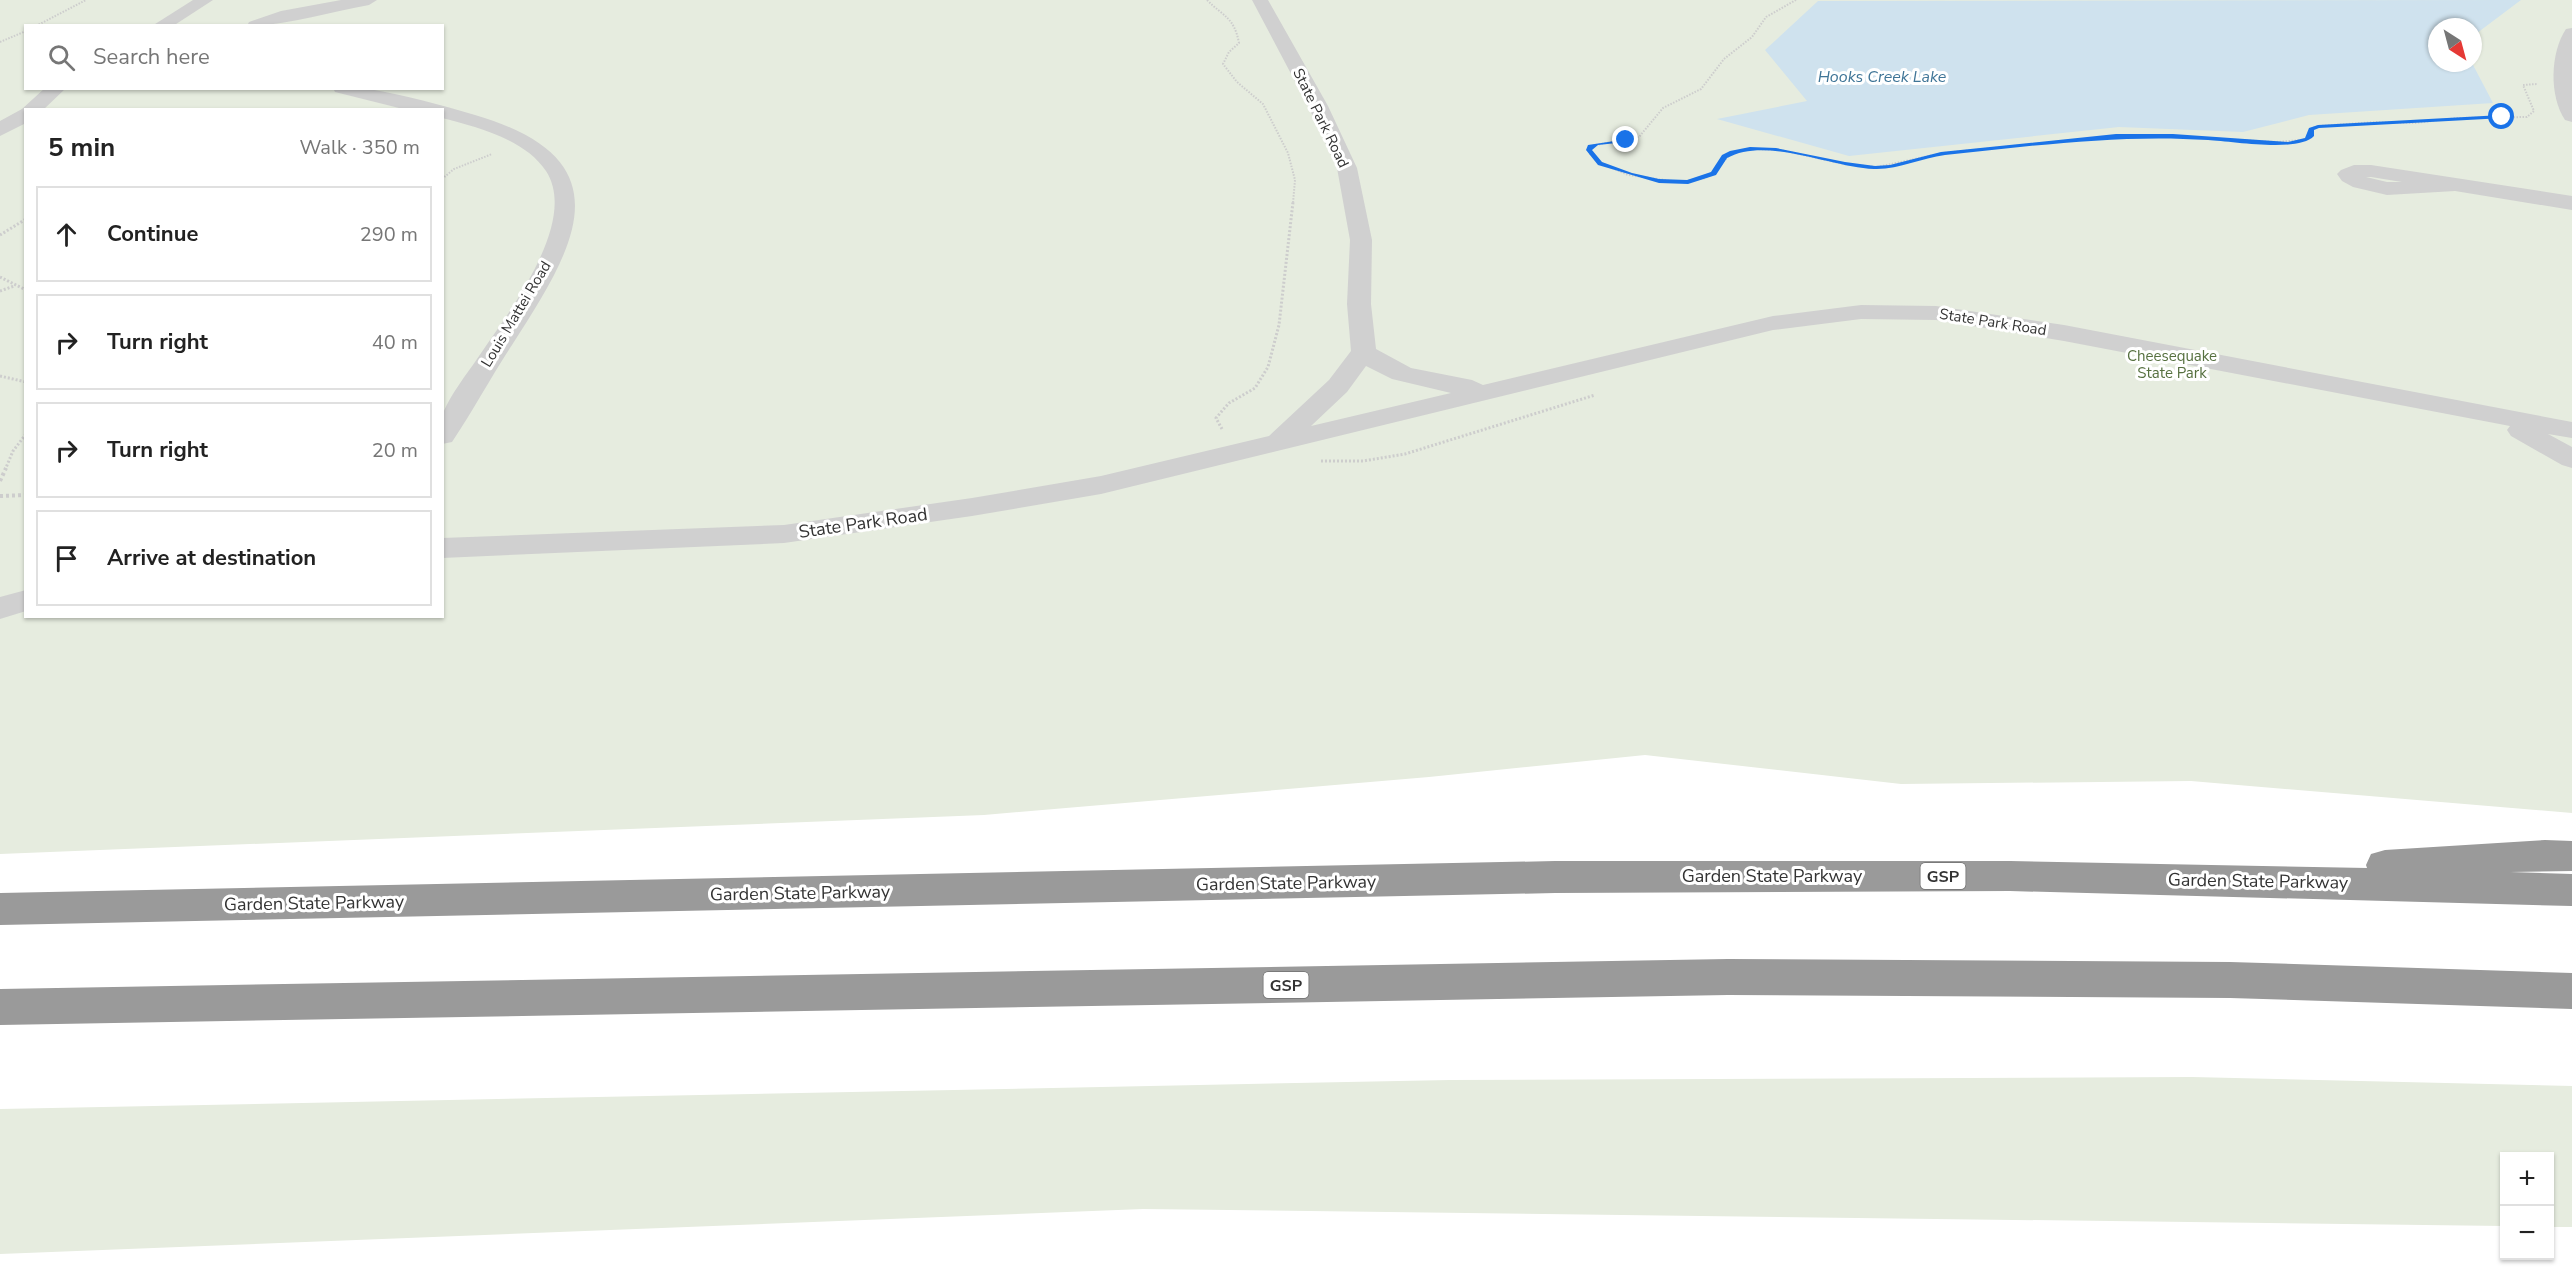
<!DOCTYPE html>
<meta charset="utf-8">
<style>
body{margin:0;font-family:"Nunito Sans",sans-serif;background:#f2f2f2;color:#222}
.controls{position:absolute;right:18px;bottom:18px;display:grid;overflow:hidden;border-radius:0px;box-shadow:0 2px 4px #0004}
.controls button{width:54px;height:54px;display:grid;place-items:center;padding:0;border:0;border-bottom:2px solid #e0e0e0;background:#fff;color:#222;font:30px sans-serif}
.compass{position:absolute;left:2428px;top:18px;width:54px;height:54px;border-radius:50%;background:#fff;box-shadow:0 2px 4px #0004;rotate:144deg}
.stop{position:absolute;width:18px;height:18px;margin:-14px;border:4px solid #1a73e8;border-radius:50%;background:#fff}
.stop.end{background:#1a73e8;border-color:#fff;box-shadow:0 2px 6px #0008}
.list{margin:0;padding:0;list-style:none}
h2{display:flex;justify-content:space-between;align-items:center;height:78px;margin:0;padding:0 24px;font-size:26px}
h2 small{font-size:20px;font-weight:400;color:#767676}
.list li{display:grid;grid-template-columns:39px 1fr auto;gap:18px;align-items:center;box-sizing:border-box;height:96px;margin:0 12px 12px;padding:0 12px;border:2px solid #e0e0e0;border-radius:0px}
.list b{display:block;font-size:22px;white-space:nowrap}
.list em{font-size:20px;font-style:normal;color:#767676}
.icon{flex:none;width:33px;height:33px;fill:none;stroke:currentColor;stroke-width:2;stroke-linecap:round;stroke-linejoin:round}
.map{position:relative;flex:none;width:2572px;height:1278px;overflow:hidden}
.search{position:absolute;background:#fff;box-shadow:0 2px 4px #0004;left:24px;top:24px;width:420px;height:66px;display:flex;align-items:center;gap:15px;box-sizing:border-box;padding:0 21px;border-radius:0px;color:#767676;font-size:22px}
.panel{position:absolute;background:#fff;box-shadow:0 2px 4px #0004;left:24px;top:108px;width:420px;height:510px;border-radius:0px}
.map>svg:first-child{display:block}
.green{fill:#e6ecdf;fill-rule:evenodd}
.water{fill:#cfe2ee}
.lines{fill:none;stroke-linecap:round;stroke-linejoin:round}
.path-far2{stroke:#cdcdcd;stroke-width:2;stroke-dasharray:1.5 1.5;stroke-linecap:butt}
.path-far1{stroke:#cdcdcd;stroke-width:3;stroke-dasharray:2 2;stroke-linecap:butt}
.path{stroke:#cdcdcd;stroke-width:4;stroke-dasharray:3 3;stroke-linecap:butt}
.minor{fill:#d0d0d0;fill-rule:evenodd}
.highway{fill:#9a9a9a;fill-rule:evenodd}
.route{fill:#1a73e8}
.labels{text-anchor:middle;stroke-width:6;stroke-linejoin:round;paint-order:stroke}
.far-street-label{font-size:15px;fill:#333;stroke:#fff}
.far-park-label{font-size:15px;fill:#56703f;stroke:#fff}
.far-water-label{font-size:16px;font-style:italic;fill:#3f7597;stroke:#fff}
.shield{fill:#fff;stroke:#707070;stroke-width:1.5}
.shield-label{font-size:16px;font-weight:bold;fill:#333}
.street-label{font-size:18px;fill:#333;stroke:#fff}
</style>
<div class="map">
<svg width="2572" height="1278" viewBox="0 0 2572 1278">
<rect width="100%" height="100%" fill="#fff"/>
<g class="green">
<path d="M0,0H2572V813L2191,781L1901,784L1645,755L1429,777L984,815L0,854ZM26,26H442V88H26ZM2437,27H2473V63H2437ZM26,110H442V616H26Z"/>
<polygon points="2192,1077 2572,1086 2572,1227 2550,1227 2550,1156 2504,1156 2504,1226 1143,1209 0,1254 0,1109 1450,1080"/>
</g>
<polygon class="water" points="2521,0 2473,36 2473,27 2437,27 2437,63 2472,63 2493,103 2309,115 2243,132 2119,127 1849,156 1717,119 1807,101 1765,50 1818,1"/>
<g class="lines">
<g class="path-far2">
<path d="M1207,0C1224,17 1234,17 1239,43L1229,52L1223,64L1237,82L1263,104L1288,153L1295,180L1293,203"/>
<polyline points="1796,0 1766,17 1752,37 1724,59 1701,89 1663,108 1639,137 1590,146 1590,154 1599,162 1628,175 1679,182 1706,178 1731,154 1748,149 1781,150 1844,164 1877,167 1943,153 2114,136 2168,136 2276,142 2303,140 2311,136 2311,129 2318,126 2375,122 2414,123 2458,118 2527,117 2534,111 2523,85 2537,84"/>
<polyline points="36,26 86,0"/>
<polyline points="0,42 26,31"/>
<polyline points="442,179 454,169 492,154"/>
</g>
<g class="path-far1">
<polyline points="0,235 26,219"/>
<polyline points="0,277 26,290"/>
<polyline points="0,291 14,286"/>
<polyline points="0,376 26,382"/>
<polyline points="1222,429 1216,418 1229,403 1255,388 1268,367 1279,325 1293,202"/>
<polyline points="1321,461 1363,461 1405,454 1595,395"/>
<polyline points="5,470 13,451 26,434"/>
</g>
<g class="path">
<polyline points="0,481 6,468"/>
<polyline points="0,496 26,495"/>
</g>
<g class="minor">
<polygon points="193,0 213,0 173,26 152,26"/>
<path d="M341,0H377L369,5C330,12 285,26 247,26L249,22L281,11Z"/>
<path d="M1252,0H1268L1328,106L1357,168L1372,240L1371,304L1376,349L1411,368L1472,380L1483,385L1773,316L1861,305L1936,306L2064,325L2572,422V438L2548,434L2572,447V468L2562,465L2511,436L2507,430L2510,426L2064,341L1936,320L1861,319L1773,330L1101,494L972,516L784,543L442,558V538L784,525L972,498L1101,476L1269,436L1329,380L1351,351L1347,304L1350,240L1337,168L1308,106ZM1366,366L1392,379L1451,393L1311,426L1347,392Z"/>
<path d="M2572,28V122L2565,120C2549,96 2550,53 2566,29Z"/>
<polygon points="45,88 66,88 43,110 26,110 26,123 0,136 0,121 22,109"/>
<path d="M333,88C345,88 358,87 369,89C405,95 441,105 475,115C628,160 576,246 512,345C491,377 473,411 452,442L442,444C442,435 440,421 443,413C451,394 466,375 477,359C505,317 580,223 546,171C525,139 477,127 442,118V110H407L335,92Z"/>
<path d="M2354,165H2371L2572,196V210L2455,191L2387,195L2353,187L2342,181L2337,174L2341,170ZM2366,177H2371L2402,182H2387Z"/>
<polygon points="26,590 26,611 0,619 0,597"/>
</g>
<g class="highway">
<polygon points="2545,840 2572,841 2572,871 2510,872 2572,874 2572,906 2010,891 1555,893 0,925 0,893 1555,861 2010,861 2367,868 2366,865 2371,854 2385,850"/>
<polygon points="1728,959 2230,962 2572,973 2572,1009 2230,998 1728,995 0,1025 0,989"/>
</g>
</g>
<path class="route" d="M2502,115L2504,118L2319,128L2314,130V136C2298,153 2231,141 2208,140C2120,134 2032,146 1945,155C1921,158 1898,170 1874,169C1830,167 1766,136 1727,158L1716,175L1688,184L1659,183L1598,165L1586,150L1588,145L1628,139L1626,142L1598,145L1592,150L1602,162L1632,173L1659,179L1687,180L1711,172L1722,155L1730,151L1750,147L1776,148L1845,162L1875,166L1890,165L1941,152L2116,134H2173L2288,142L2305,138L2309,128L2318,125Z"/>
<g class="labels">
<g class="far-street-label">
<text transform="translate(1321 118) rotate(64)" y="5">State Park Road</text>
<text transform="translate(516 314) rotate(-59)" y="5">Louis Mattei Road</text>
<text transform="translate(1993 322) rotate(9)" y="5">State Park Road</text>
</g>
<g class="far-park-label">
<text x="2172" y="361">Cheesequake<tspan x="2172" dy="17">State Park</tspan></text>
</g>
<g class="far-water-label">
<text x="1882" y="82">Hooks Creek Lake</text>
</g>
<g class="shield">
<rect x="1920.5" y="863" width="45" height="26" rx="4.5"/>
<rect x="1263.5" y="972" width="45" height="26" rx="4.5"/>
</g>
<g class="shield-label">
<text x="1943" y="882">GSP</text>
<text x="1286" y="991">GSP</text>
</g>
<g class="street-label">
<text transform="translate(863 523) rotate(-8)" y="6">State Park Road</text>
<text x="1772" y="882">Garden State Parkway</text>
<text transform="translate(2258 881) rotate(1)" y="6">Garden State Parkway</text>
<text transform="translate(1286 883) rotate(-1)" y="6">Garden State Parkway</text>
<text transform="translate(800 893) rotate(-1)" y="6">Garden State Parkway</text>
<text transform="translate(314 903) rotate(-1)" y="6">Garden State Parkway</text>
</g>
</g>
</svg>
<div class="controls">
<button>+</button>
<button>−</button>
</div>
<svg class="compass" viewBox="-18 -18 36 36"><path d="M0-13l5 13h-10z" fill="#e53935"/><path d="M0 13l5-13h-10z" fill="#767676"/></svg>
<div class="stop" style="left:2502px;top:117px"></div>
<div class="stop end" style="left:1626px;top:140px"></div>
<div class="search"><svg class="icon" aria-label="search" viewBox="0 0 24 24"><circle cx="10" cy="10" r="6"/><path d="M15 15l6 6"/></svg>Search here</div>
<section class="panel">
<h2>5 min<small>Walk · 350 m</small></h2>
<ul class="list">
<li><svg class="icon" aria-label="ahead" viewBox="0 0 24 24"><path d="M12 20V5M6 11l6-6 6 6"/></svg><div><b>Continue</b></div><em>290 m</em></li>
<li><svg class="icon" aria-label="right" viewBox="0 0 24 24"><path d="M7 20v-9h11M14 6l5 5-5 5"/></svg><div><b>Turn right</b></div><em>40 m</em></li>
<li><svg class="icon" aria-label="right" viewBox="0 0 24 24"><path d="M7 20v-9h11M14 6l5 5-5 5"/></svg><div><b>Turn right</b></div><em>20 m</em></li>
<li><svg class="icon" aria-label="arrive" viewBox="0 0 24 24"><path d="M6 21V4h12l-3 4 3 4H6"/></svg><div><b>Arrive at destination</b></div></li>
</ul>
</section>
</div>
